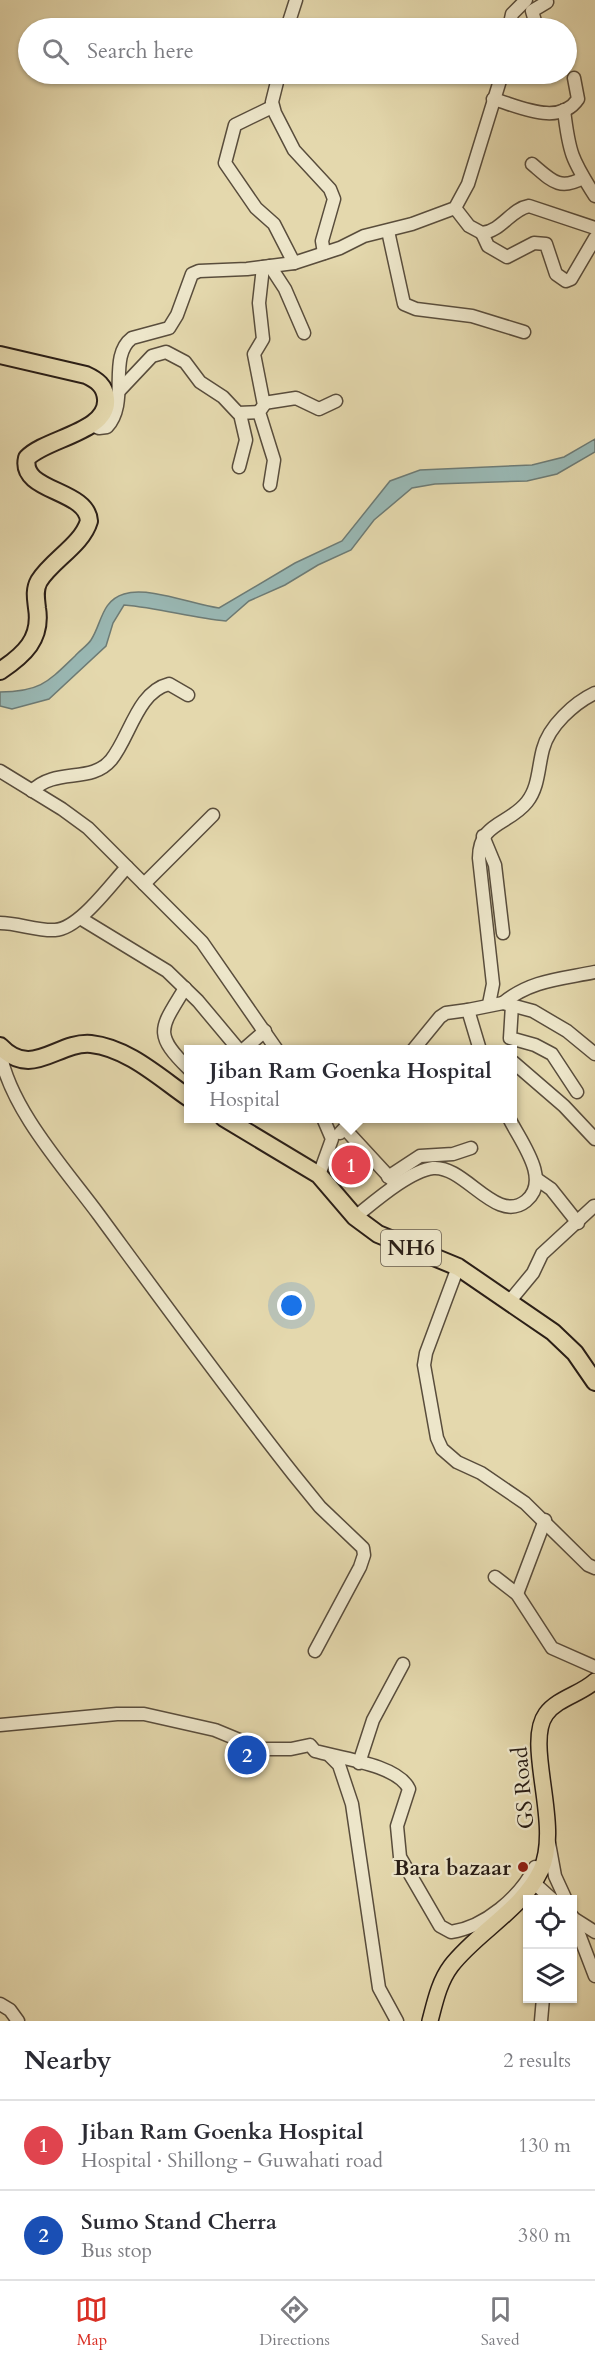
<!DOCTYPE html>
<meta charset="utf-8">
<style>
body{margin:0;font-family:Cardo,serif;background:#f7f7f7;color:#2b2b33}
.controls{position:absolute;right:18px;bottom:18px;display:grid;overflow:hidden;border-radius:0px;box-shadow:0 2px 4px #0004}
.controls button{width:54px;height:54px;display:grid;place-items:center;padding:0;border:0;border-bottom:2px solid #e1e1e2;background:#fff;color:#2b2b33;font:30px sans-serif}
.you{position:absolute;left:292px;top:1306px;width:21px;height:21px;margin:-15px;border:4px solid #fff;border-radius:50%;background:#1a73e8;box-shadow:0 0 0 9px #1a73e833}
.badge{display:grid;place-items:center;width:39px;height:39px;border-radius:50%;background:#d93025;color:#fff;font-size:20px;font-weight:700}
.pin{position:absolute;translate:-50% -50%;border:3px solid #fff;box-shadow:0 2px 6px #0006}
.popup{position:absolute;left:184px;top:1045px;width:333px;height:78px;box-sizing:border-box;display:grid;place-content:center;border-radius:0px;background:#fff;filter:drop-shadow(0 2px 4px #0005);font-size:20px;white-space:nowrap;color:#7c7c81}
.popup b{font-size:22px;color:#2b2b33}
.popup::after{content:'';position:absolute;left:50%;top:100%;margin-left:-12px;border:12px solid transparent;border-top-color:#fff}
.list{margin:0;padding:0;list-style:none}
h2{display:flex;justify-content:space-between;align-items:center;height:78px;margin:0;padding:0 24px;font-size:26px}
h2 small{font-size:20px;font-weight:400;color:#7c7c81}
.list li{display:grid;grid-template-columns:39px 1fr auto;gap:18px;align-items:center;box-sizing:border-box;height:90px;padding:0 24px;border-top:2px solid #e1e1e2}
.list b{display:block;font-size:22px;white-space:nowrap}
.list p{margin:0;font-size:20px;white-space:nowrap;color:#7c7c81}
.list em{font-size:20px;font-style:normal;color:#7c7c81}
.icon{flex:none;width:33px;height:33px;fill:none;stroke:currentColor;stroke-width:2;stroke-linecap:round;stroke-linejoin:round}
.map{position:relative;flex:none;width:595px;height:2021px;overflow:hidden}
.search{position:absolute;background:#fff;box-shadow:0 2px 4px #0004;left:18px;right:18px;top:18px;height:66px;display:flex;align-items:center;gap:15px;box-sizing:border-box;padding:0 21px;border-radius:33px;color:#7c7c81;font-size:22px}
.sheet{height:258px;background:#fff}
nav{display:flex;justify-content:space-around;align-items:center;box-sizing:border-box;height:84px;border-top:2px solid #e1e1e2;background:#fff;font-size:16px;color:#7c7c81}
nav a{display:grid;justify-items:center;gap:3px}
nav .on{color:#d93025}
.map>svg:first-child{display:block}
.water{fill:#99b8b4;stroke:#6d7b75;stroke-width:1.5}
.lines{fill:none;stroke-linecap:round;stroke-linejoin:round}
.minor-casing{stroke:#594d3c;stroke-width:15}
.major-casing{stroke:#2b1f17;stroke-width:18}
.highway-casing{stroke:#2b1f17;stroke-width:20}
.minor{stroke:#ede6ca;stroke-width:12}
.major{stroke:#e4d8ad;stroke-width:15}
.highway{stroke:#e4d8ad;stroke-width:16}
.poi-dot{fill:#8f2418;stroke:#ede6ca;stroke-width:2}
.labels{text-anchor:middle;stroke-width:4.5;stroke-linejoin:round;paint-order:stroke}
.shield{fill:#ede6ca;stroke:#655b4d;stroke-width:1.5}
.shield-label{font-size:21px;font-weight:bold;fill:#2b1f17}
.street-label{font-size:22px;fill:#2b1f17;stroke:#ede6ca}
.poi-label{font-size:22px;font-weight:bold;fill:#2b1f17;stroke:#ede6ca;text-anchor:end}
</style>
<div class="map">
<svg width="595" height="2021" viewBox="0 0 595 2021">
<rect width="100%" height="100%" fill="#e4d8ad"/>
<filter id="stains"><feTurbulence type="fractalNoise" baseFrequency=".00333" numOctaves="4"/><feColorMatrix values="0 0 0 0 .2 0 0 0 0 .09 0 0 0 0 .02 0 0 0 .5 -.17"/></filter>
<radialGradient id="worn" r=".72"><stop offset=".6" stop-color="#630" stop-opacity="0"/><stop offset="1" stop-color="#630" stop-opacity=".3"/></radialGradient>
<path class="water" d="M595,439V452L557,474L527,481L435,484L412,488L374,520L351,550L318,565L285,585L249,601L226,621C192,618 160,608 124,605L113,623L106,646L49,699L12,709L0,706V692C40,692 48,682 75,656C79,651 87,646 91,640C102,623 101,601 124,594C149,586 194,605 219,608L295,563L342,541L390,481L420,470L532,465L564,457Z"/>
<g class="lines">
<g class="minor-casing">
<g id="minor">
<polyline points="287,28 296,0"/>
<polyline points="509,28 512,14 526,0"/>
<polyline points="537,28 532,11 547,2"/>
<polyline points="279,74 272,102 275,113 294,150 330,189 334,199 322,241 324,253"/>
<path d="M493,99C519,106 559,127 578,99L574,78"/>
<polyline points="272,107 235,125 225,163 256,208 274,224 294,263"/>
<path d="M564,110C569,153 572,160 595,196"/>
<path d="M532,164C551,180 559,191 583,178"/>
<path d="M455,208L469,226L482,233C502,231 511,209 529,206L595,228"/>
<polyline points="388,231 404,304 416,309 472,316 524,332"/>
<polyline points="482,233 488,246 507,257 534,243 546,244 556,274 566,281 571,279 595,238"/>
<polyline points="270,266 285,289 304,333"/>
<polyline points="263,267 259,303 263,339 254,354 264,405 259,412 274,460 270,485"/>
<polyline points="119,391 152,356 166,352 185,362 200,382 223,397 238,413 259,412"/>
<polyline points="264,403 296,398 319,409 336,401"/>
<path d="M92,425L99,428L107,427C130,402 107,357 132,338L169,328L177,315L192,274L199,271L247,269L294,263L340,248L364,236L412,224L455,208L468,184L502,74"/>
<polyline points="239,467 246,440 240,414"/>
<polyline points="0,771 62,809 88,828 202,942 277,1050"/>
<path d="M32,791C56,767 91,784 111,760C130,737 137,692 169,684L188,695"/>
<polyline points="483,836 495,865 503,933"/>
<polyline points="144,884 213,815"/>
<polyline points="80,918 167,971 198,1001 239,1050"/>
<path d="M0,923C18,923 37,931 55,930C79,929 111,884 127,867"/>
<path d="M185,988C161,1028 152,1033 189,1069"/>
<path d="M503,1003C531,980 561,979 595,972"/>
<path d="M489,1004L493,984L479,858C479,822 509,825 527,802C539,787 538,767 543,749C549,726 574,703 595,693"/>
<polyline points="512,1005 510,1038 535,1045 552,1054 577,1092"/>
<polyline points="243,1050 265,1031"/>
<polyline points="413,1050 440,1017 446,1013 468,1010"/>
<polyline points="480,1050 468,1010 503,1003 533,1011 567,1031 595,1054"/>
<path d="M0,1052C10,1109 65,1169 99,1215C163,1302 227,1390 294,1475L320,1507L363,1548L364,1555L360,1567L315,1651"/>
<polyline points="513,1062 564,1106 595,1139"/>
<polyline points="345,1129 393,1181"/>
<polyline points="340,1133 354,1118"/>
<polyline points="319,1175 332,1139 323,1118"/>
<polyline points="388,1177 420,1156 453,1154 471,1148"/>
<polyline points="538,1180 551,1189 578,1223"/>
<path d="M355,1217C374,1202 409,1171 433,1168C465,1165 496,1225 526,1201C552,1180 520,1141 509,1118"/>
<polyline points="458,1267 426,1353 424,1365 437,1438 442,1449 457,1462 481,1473 525,1503 588,1565 595,1568"/>
<polyline points="509,1302 533,1273 542,1254 594,1206"/>
<polyline points="495,1577 517,1594 552,1648 595,1667"/>
<polyline points="517,1594 545,1520"/>
<path d="M0,1725L117,1714H144L215,1730L261,1749H291L310,1745L315,1751C340,1758 398,1765 409,1789L397,1826L400,1857L440,1926L451,1932C485,1927 520,1897 535,1867"/>
<polyline points="330,1756 339,1765 352,1804 379,1988 397,2021"/>
<polyline points="359,1763 373,1720 403,1664"/>
<polyline points="549,1843 555,1876 566,1900"/>
<polyline points="533,1882 553,1900"/>
<polyline points="572,1916 595,1976"/>
<polyline points="573,1918 595,1932"/>
<polyline points="0,2004 10,2010 18,2021"/>
<polyline points="541,2021 543,1998"/>
</g>
</g>
<g class="major-casing">
<path id="major" d="M430,2021C435,2002 439,1982 451,1966C477,1932 522,1910 541,1870C562,1825 524,1744 546,1714C558,1698 581,1694 595,1681"/>
</g>
<g class="highway-casing">
<g id="highway">
<path d="M0,355L86,375C97,380 105,386 106,399C109,432 46,438 27,458C19,492 87,489 89,521C82,545 52,560 39,581C34,590 36,599 37,608C42,639 24,655 0,671"/>
<path d="M0,1046C32,1080 57,1041 91,1044C128,1048 160,1078 189,1098"/>
<polyline points="224,1118 319,1175 355,1217 378,1234 458,1267 553,1332 575,1353 595,1382"/>
</g>
</g>
<use href="#minor" class="minor"/>
<use href="#major" class="major"/>
<use href="#highway" class="highway"/>
</g>
<circle class="poi-dot" cx="523" cy="1867" r="6"/>
<g class="labels">
<rect class="shield" x="381" y="1230" width="60" height="36" rx="4.5"/>
<g class="shield-label">
<text x="411" y="1255">NH6</text>
</g>
<g class="street-label">
<text transform="translate(522 1788) rotate(-95)" y="8">GS Road</text>
</g>
<g class="poi-label">
<text x="511" y="1875">Bara bazaar</text>
</g>
</g>
<rect width="100%" height="100%" filter="url(#stains)"/>
<rect width="100%" height="100%" fill="url(#worn)"/>
</svg>
<div class="controls">
<button><svg class="icon" aria-label="locate" viewBox="0 0 24 24"><circle cx="12" cy="12" r="6"/><path d="M12 2v4M12 18v4M2 12h4M18 12h4"/></svg></button>
<button><svg class="icon" aria-label="layers" viewBox="0 0 24 24"><path d="M12 4l9 5-9 5-9-5zM3 14l9 5 9-5"/></svg></button>
</div>
<div class="you"></div>
<div class="pin badge" style="left:351px;top:1165px;background:#e0444e">1</div>
<div class="popup"><b>Jiban Ram Goenka Hospital</b>Hospital</div>
<div class="pin badge" style="left:247px;top:1755px;background:#1a4fb4">2</div>
<div class="search"><svg class="icon" aria-label="search" viewBox="0 0 24 24"><circle cx="10" cy="10" r="6"/><path d="M15 15l6 6"/></svg>Search here</div>
</div>
<section class="sheet">
<h2>Nearby<small>2 results</small></h2>
<ul class="list">
<li><span class="badge" style="background:#e0444e">1</span><div><b>Jiban Ram Goenka Hospital</b><p>Hospital · Shillong - Guwahati road</p></div><em>130 m</em></li>
<li><span class="badge" style="background:#1a4fb4">2</span><div><b>Sumo Stand Cherra</b><p>Bus stop</p></div><em>380 m</em></li>
</ul>
</section>
<nav>
<a class="on"><svg class="icon" aria-label="map" viewBox="0 0 24 24"><path d="M3 6l6-2 6 2 6-2v14l-6 2-6-2-6 2zM9 4v14M15 6v14"/></svg>Map</a>
<a><svg class="icon" aria-label="directions" viewBox="0 0 24 24"><path d="M12 3l9 9-9 9-9-9zM9 14v-3h6M13 9l2 2-2 2"/></svg>Directions</a>
<a><svg class="icon" aria-label="saved" viewBox="0 0 24 24"><path d="M7 4h10v16l-5-4-5 4z"/></svg>Saved</a>
</nav>
